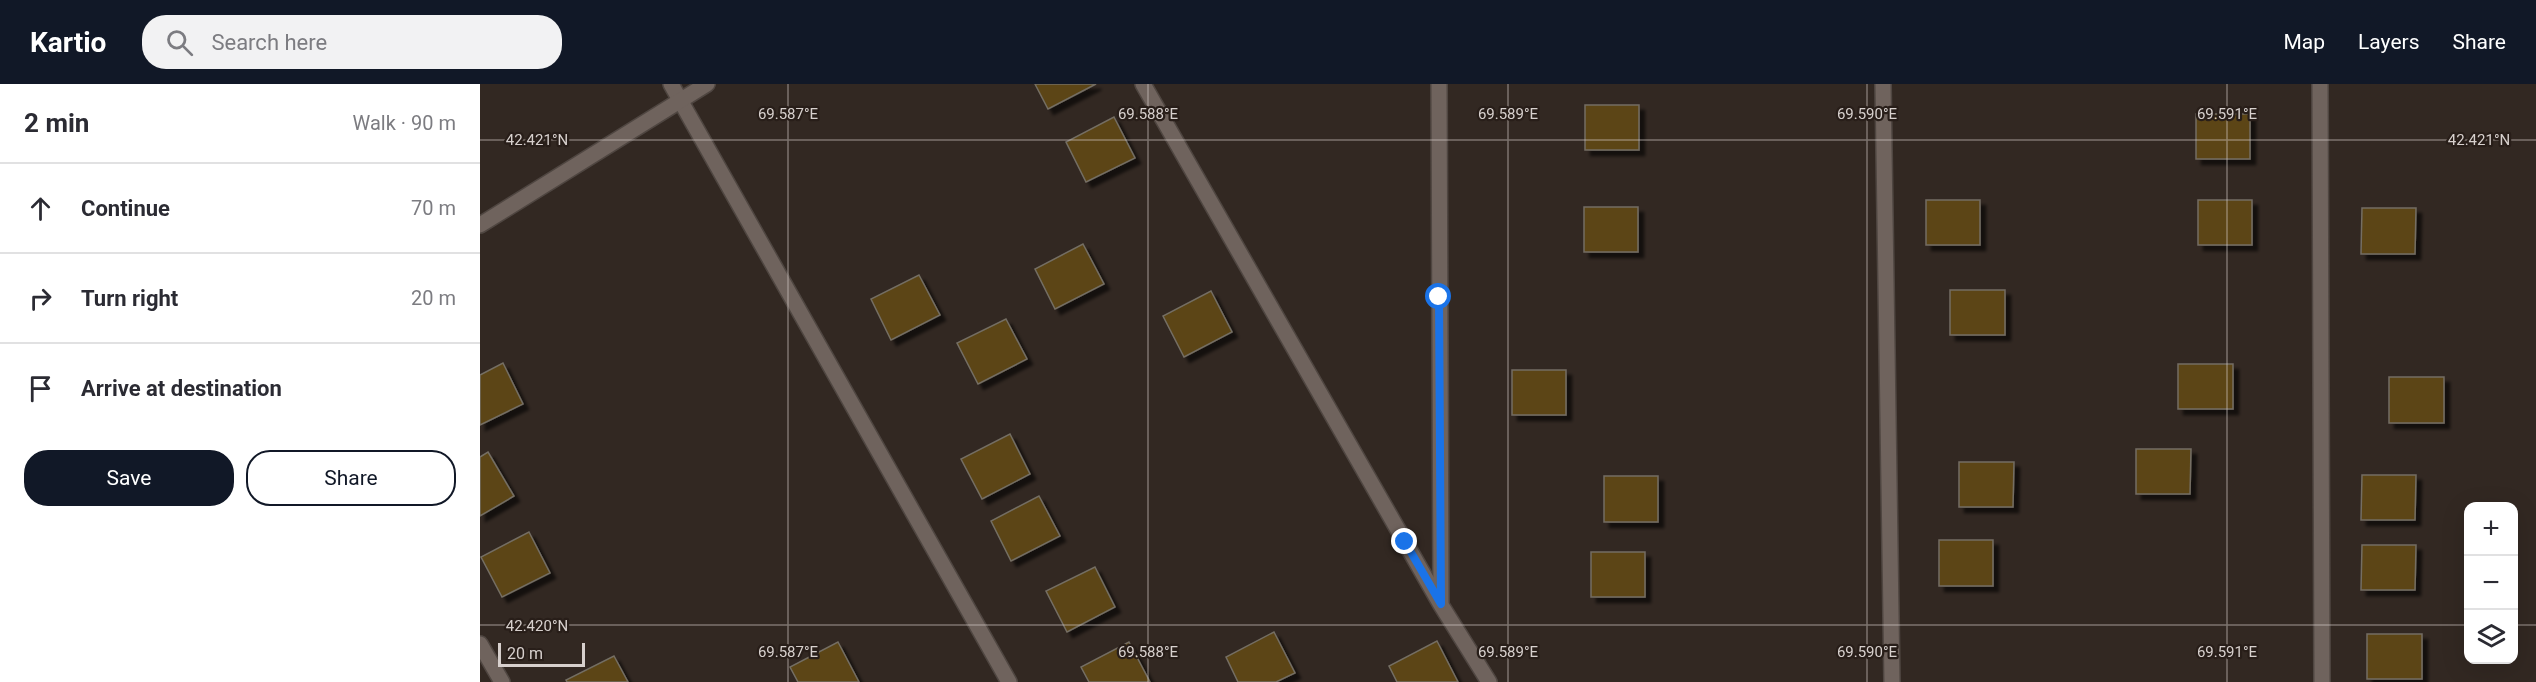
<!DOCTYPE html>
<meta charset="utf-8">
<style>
body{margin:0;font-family:Roboto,sans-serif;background:#f2f2f3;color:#2b2b33}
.controls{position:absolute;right:18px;bottom:18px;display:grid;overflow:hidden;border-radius:12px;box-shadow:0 6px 24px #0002}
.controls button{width:54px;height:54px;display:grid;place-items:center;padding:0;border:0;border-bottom:2px solid #e1e1e2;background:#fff;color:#2b2b33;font:30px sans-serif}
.scale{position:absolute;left:18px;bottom:15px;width:87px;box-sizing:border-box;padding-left:6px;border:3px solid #d7d0cd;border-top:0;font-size:16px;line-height:21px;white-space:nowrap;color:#d7d0cd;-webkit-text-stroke:4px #281e19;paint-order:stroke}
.stop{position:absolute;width:18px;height:18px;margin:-14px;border:4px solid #1a73e8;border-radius:50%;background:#fff}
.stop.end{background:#1a73e8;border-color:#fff;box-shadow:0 2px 6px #0008}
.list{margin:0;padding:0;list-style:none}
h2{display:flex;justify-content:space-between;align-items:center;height:78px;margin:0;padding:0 24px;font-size:26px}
h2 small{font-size:20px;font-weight:400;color:#7c7c81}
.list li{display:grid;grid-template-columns:39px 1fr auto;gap:18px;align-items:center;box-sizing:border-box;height:90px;padding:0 24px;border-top:2px solid #e1e1e2}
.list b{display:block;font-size:22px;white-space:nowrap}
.list em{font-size:20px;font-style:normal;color:#7c7c81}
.actions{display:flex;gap:12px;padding:18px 24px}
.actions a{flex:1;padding:14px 0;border:2px solid #111827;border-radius:24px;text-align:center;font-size:21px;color:#111827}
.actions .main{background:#111827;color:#fff}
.icon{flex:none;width:33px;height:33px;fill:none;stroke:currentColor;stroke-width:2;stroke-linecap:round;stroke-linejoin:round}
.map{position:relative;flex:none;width:2056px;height:598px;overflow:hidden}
header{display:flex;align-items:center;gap:36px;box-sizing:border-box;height:84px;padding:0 30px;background:#111827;color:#fff}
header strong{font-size:28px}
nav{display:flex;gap:33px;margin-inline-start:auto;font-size:21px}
.search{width:420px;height:54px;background:#f2f2f3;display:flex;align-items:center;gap:15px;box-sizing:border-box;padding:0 21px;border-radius:24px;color:#7c7c81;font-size:22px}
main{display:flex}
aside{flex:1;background:#fff}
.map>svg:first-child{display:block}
.building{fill:#5b4516;stroke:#746e63;stroke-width:1.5;filter:url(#shadow)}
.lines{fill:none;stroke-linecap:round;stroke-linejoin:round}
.minor-casing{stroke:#4f4641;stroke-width:18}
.minor{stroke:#6f635d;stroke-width:15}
.route{stroke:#1a73e8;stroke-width:8}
.ticks{fill:none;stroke:#d7d0cd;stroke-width:1.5;stroke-opacity:0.45}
.ticks-label{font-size:15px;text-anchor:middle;fill:#d7d0cd;stroke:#281e19;stroke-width:4.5;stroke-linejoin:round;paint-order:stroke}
</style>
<header>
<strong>Kartio</strong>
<div class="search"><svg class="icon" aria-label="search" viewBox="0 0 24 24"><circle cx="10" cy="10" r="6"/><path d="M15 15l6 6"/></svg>Search here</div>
<nav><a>Map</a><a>Layers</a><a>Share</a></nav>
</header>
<main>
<aside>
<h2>2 min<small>Walk · 90 m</small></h2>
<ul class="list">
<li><svg class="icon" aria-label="ahead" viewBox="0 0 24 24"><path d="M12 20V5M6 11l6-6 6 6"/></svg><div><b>Continue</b></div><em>70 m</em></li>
<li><svg class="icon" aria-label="right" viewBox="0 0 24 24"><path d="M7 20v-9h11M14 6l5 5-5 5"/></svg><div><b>Turn right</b></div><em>20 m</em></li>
<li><svg class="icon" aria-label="arrive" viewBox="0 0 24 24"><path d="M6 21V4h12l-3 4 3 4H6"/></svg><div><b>Arrive at destination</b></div></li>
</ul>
<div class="actions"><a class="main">Save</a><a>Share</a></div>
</aside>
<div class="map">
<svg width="2056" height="598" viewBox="0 0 2056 598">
<defs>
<filter id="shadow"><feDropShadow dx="5.5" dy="5.5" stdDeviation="1.5" flood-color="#0009"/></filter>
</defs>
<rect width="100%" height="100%" fill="#322822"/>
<g class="building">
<polygon points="555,0 616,0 568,25"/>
<rect x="1105" y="21" width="54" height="45"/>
<rect x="1716" y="30" width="54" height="45"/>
<polygon points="634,33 655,74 606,98 586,58"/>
<rect x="1446" y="116" width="54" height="45"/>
<rect x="1718" y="116" width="54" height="45"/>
<rect x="1104" y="123" width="54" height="45"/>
<polygon points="1882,124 1936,124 1935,170 1881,170"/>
<polygon points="603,160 624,200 575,225 555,185"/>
<polygon points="439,191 460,231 411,256 391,215"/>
<rect x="1470" y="206" width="55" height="45"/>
<polygon points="731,207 752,248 704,273 683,232"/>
<polygon points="526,235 547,275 498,300 477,259"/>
<polygon points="23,279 43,320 0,341 0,291"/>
<rect x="1698" y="280" width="55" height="45"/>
<rect x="1032" y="286" width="54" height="45"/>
<rect x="1909" y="293" width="55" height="46"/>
<polygon points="530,350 550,390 502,415 481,375"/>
<polygon points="1656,365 1711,365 1710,410 1656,410"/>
<polygon points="8,368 34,412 0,432 0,373"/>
<polygon points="1479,378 1534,378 1533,423 1479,423"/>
<polygon points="1882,391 1936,391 1935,436 1881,436"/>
<rect x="1124" y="392" width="54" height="46"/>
<polygon points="559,412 580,452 531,477 511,437"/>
<polygon points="49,448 70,489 22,513 1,473"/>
<rect x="1459" y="456" width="54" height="46"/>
<polygon points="1882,461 1936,461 1935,506 1881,506"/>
<rect x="1111" y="468" width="54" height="45"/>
<polygon points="615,483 635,523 587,548 566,507"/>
<polygon points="794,548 815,589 796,598 758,598 746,573"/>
<rect x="1887" y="550" width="55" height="45"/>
<polygon points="957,557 978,598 917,598 909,582"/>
<polygon points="358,558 379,598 318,598 310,583"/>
<polygon points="649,558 670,598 609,598 601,583"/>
<polygon points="134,572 148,598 87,598 86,596"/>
</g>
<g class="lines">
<g class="minor-casing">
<g id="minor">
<polyline points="191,0 529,598"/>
<polyline points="663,0 961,521 1009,598"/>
<polyline points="959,0 961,518"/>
<polyline points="1403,0 1412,598"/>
<polyline points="1840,0 1842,598"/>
<polyline points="0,141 227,0"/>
<polyline points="0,560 22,598"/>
</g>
</g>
<use href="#minor" class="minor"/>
</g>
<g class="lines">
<polyline class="route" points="925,458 961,520 959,213"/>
</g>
<path class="ticks" d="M308,0V598M668,0V598M1028,0V598M1387,0V598M1747,0V598M0,56H2056M0,541H1988M2034,541H2056"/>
<g class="ticks-label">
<text x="308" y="35">69.587°E</text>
<text x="668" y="35">69.588°E</text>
<text x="1028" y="35">69.589°E</text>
<text x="1387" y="35">69.590°E</text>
<text x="1747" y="35">69.591°E</text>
<text x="57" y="61">42.421°N</text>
<text x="1999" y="61">42.421°N</text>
<text x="57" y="547">42.420°N</text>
<text x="308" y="573">69.587°E</text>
<text x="668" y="573">69.588°E</text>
<text x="1028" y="573">69.589°E</text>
<text x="1387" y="573">69.590°E</text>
<text x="1747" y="573">69.591°E</text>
</g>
</svg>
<div class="controls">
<button>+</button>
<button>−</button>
<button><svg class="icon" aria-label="layers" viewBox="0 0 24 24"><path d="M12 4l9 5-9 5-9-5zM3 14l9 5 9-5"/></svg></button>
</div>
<div class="scale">20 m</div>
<div class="stop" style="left:959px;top:213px"></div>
<div class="stop end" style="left:925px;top:458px"></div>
</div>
</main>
